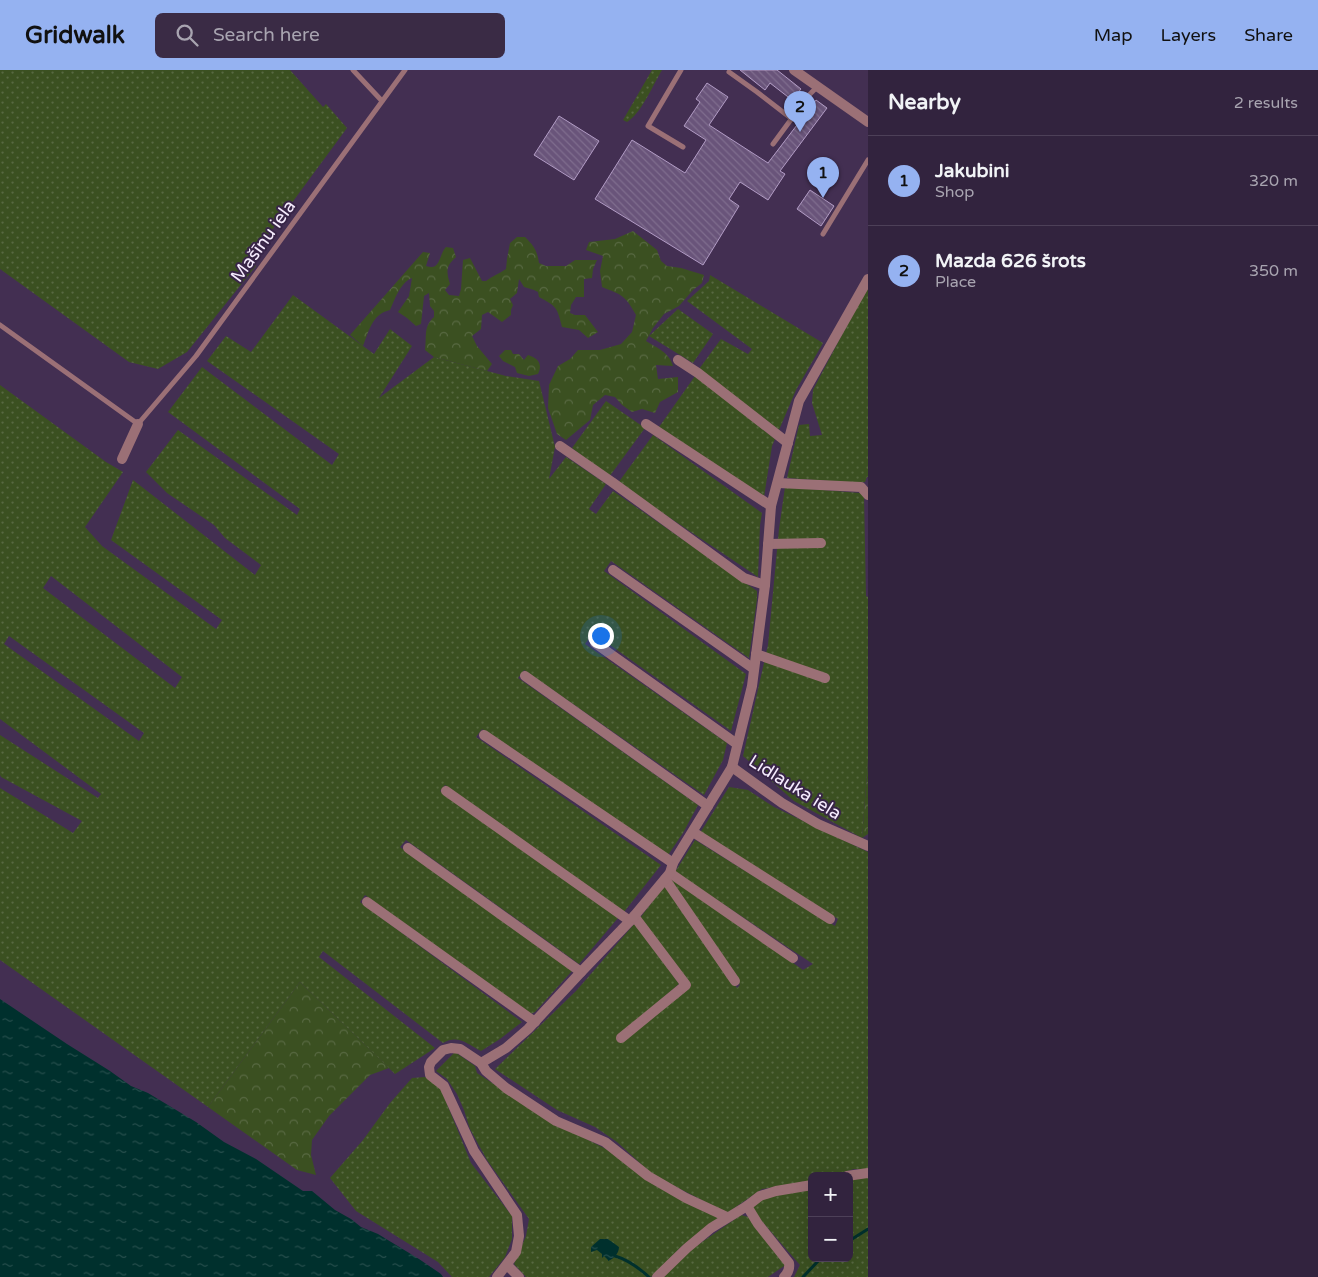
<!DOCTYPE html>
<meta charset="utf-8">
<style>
body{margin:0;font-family:"Varela Round",sans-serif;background:#3a2b45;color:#f1f3f6}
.controls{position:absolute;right:15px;bottom:15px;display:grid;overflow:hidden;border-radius:8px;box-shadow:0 5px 20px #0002}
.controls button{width:45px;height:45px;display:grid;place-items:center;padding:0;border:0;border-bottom:1px solid #4d4058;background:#32233e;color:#f1f3f6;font:25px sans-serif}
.you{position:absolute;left:600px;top:565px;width:18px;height:18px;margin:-12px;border:4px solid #fff;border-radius:50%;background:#1a73e8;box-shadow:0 0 0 8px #1a73e833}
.badge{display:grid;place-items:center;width:32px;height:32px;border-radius:50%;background:#95b2f1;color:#111;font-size:16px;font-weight:700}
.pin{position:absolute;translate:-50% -41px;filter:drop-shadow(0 1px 2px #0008)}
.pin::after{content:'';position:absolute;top:26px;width:18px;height:15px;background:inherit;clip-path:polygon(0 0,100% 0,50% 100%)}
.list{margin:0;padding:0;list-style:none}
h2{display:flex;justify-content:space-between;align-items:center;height:65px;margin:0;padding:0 20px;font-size:21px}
h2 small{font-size:16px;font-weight:400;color:#a8a4b0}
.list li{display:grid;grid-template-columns:32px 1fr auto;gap:15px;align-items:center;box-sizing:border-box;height:90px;padding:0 20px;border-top:1px solid #4d4058}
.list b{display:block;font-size:19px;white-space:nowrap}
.list p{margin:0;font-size:16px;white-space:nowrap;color:#a8a4b0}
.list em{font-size:16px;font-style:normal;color:#a8a4b0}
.icon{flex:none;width:28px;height:28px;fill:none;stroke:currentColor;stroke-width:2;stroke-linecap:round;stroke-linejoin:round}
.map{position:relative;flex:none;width:868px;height:1207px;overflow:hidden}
header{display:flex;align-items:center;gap:30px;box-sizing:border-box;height:70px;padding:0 25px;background:#95b2f1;color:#111}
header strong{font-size:24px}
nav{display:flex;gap:28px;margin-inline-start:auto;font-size:18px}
.search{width:350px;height:45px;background:#3a2b45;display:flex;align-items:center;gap:12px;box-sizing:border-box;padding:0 18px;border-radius:8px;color:#a8a4b0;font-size:19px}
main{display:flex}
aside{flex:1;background:#32233e}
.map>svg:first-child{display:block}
.green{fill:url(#green-dots);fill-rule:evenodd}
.forest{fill:url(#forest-crowns)}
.water{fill:url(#water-ripples)}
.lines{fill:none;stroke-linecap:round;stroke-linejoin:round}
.stream{stroke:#00302d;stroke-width:3}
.building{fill:url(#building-back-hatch);stroke:#b29cc5}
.service{stroke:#9b7076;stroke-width:5}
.minor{stroke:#9b7076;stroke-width:10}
.labels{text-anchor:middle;stroke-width:4;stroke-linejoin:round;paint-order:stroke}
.street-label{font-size:18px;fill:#f6ecfe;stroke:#382547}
</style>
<header>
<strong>Gridwalk</strong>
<div class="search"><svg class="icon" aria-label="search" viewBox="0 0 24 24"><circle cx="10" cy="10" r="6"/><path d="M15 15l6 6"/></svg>Search here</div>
<nav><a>Map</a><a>Layers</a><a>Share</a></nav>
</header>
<main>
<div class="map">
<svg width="868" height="1207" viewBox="0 0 868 1207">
<defs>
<pattern id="green-dots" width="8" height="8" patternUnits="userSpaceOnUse" patternTransform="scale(1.25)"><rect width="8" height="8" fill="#3b5021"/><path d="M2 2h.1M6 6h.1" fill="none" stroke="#586942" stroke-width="1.8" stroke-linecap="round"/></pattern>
<pattern id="forest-crowns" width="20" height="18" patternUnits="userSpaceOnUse" patternTransform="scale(1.25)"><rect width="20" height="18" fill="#3b5021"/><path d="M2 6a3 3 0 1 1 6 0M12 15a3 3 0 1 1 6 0" fill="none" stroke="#586942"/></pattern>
<pattern id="water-ripples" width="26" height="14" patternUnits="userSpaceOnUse" patternTransform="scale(1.25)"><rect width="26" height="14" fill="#00302d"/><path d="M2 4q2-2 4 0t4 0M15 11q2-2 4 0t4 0" fill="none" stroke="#264e4c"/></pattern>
<pattern id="building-back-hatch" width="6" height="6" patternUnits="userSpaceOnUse" patternTransform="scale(1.25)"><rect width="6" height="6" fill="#69547a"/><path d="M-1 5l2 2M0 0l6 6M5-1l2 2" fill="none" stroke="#7f6d8e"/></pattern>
</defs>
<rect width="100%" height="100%" fill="#432f52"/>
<g class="green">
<polygon points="0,0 290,0 323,37 326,34 347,58 249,191 256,196 187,282 158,299 129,292 0,199"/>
<path d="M652,0H662C653,15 641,44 627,52L623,50Z"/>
<polygon points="710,205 823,273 796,320 779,360 699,299 721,269 748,284 752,279 687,231 709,211"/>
<polygon points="868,215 868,407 867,407 865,412 857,413 787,408 799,355 809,354 810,366 822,365 812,333 813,320"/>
<path d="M293,225C320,245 347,264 374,284L390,259L412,276L379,328L434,287L506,306L539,311L555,377L549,409L566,387L606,414L589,439L596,444L613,421L757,521V529L749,588L611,491L604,501L746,604L731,661L593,563L585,574L727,673L723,690L704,725L524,600L518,608L698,735L683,763L668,785L482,659L476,667L661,795L624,842L445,715L440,721L618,848L579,894L406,770L400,777L572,901L535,942L531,944L365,825L360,832L522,952L500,969L481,981C468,974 457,964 443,973L323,881L319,887L435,978L395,1004L300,912L208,1037L0,890V718L73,763L82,751L1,707L0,705V665L98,728L101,724L0,649V315L106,392L123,402L85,457L102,476L216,559L222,550L111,470L133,410L255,505L261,495L225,468L214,455L167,423L146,402L178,360L297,445L300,439L168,342L202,297L332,395L339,384L207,291L226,266L251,282ZM51,506L182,607L175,618L43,518ZM9,566L144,663L139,671L4,574Z"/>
<polygon points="678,239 713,264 693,293 649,266"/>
<polygon points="695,306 775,369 772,376 764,427 659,357"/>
<polygon points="606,331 645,358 609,407 572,378"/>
<polygon points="653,365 762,443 760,455 758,507 618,413"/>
<polygon points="785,417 860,423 864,425 866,526 868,527 868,690 862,768 794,731 743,686 768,575 779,459"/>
<polygon points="729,717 748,720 774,737 868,782 868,1099 854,1099 830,1106 812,1106 812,1111 798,1114 762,1119 727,1143 653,1105 617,1072 595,1057 557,1040 495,999 576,921 636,852 679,914 616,968 690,916 640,848 665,815 737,918 740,915 669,810 671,806 803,900 813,894 675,802 695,770 835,856 838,849 700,763"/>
<polygon points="455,982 475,996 477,1003 547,1049 606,1079 719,1148 682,1176 651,1207 526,1207 514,1194 526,1166 529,1149 487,1090 470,1059 464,1040 457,1024 447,1009 436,1001"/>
<polygon points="425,1007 440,1017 471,1093 512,1146 512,1169 505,1187 489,1207 452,1207 438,1192 356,1141 330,1108 363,1070 390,1033 412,1008"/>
<polygon points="868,1105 868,1207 794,1207 800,1195 751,1139 761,1130 776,1125 812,1119 812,1188 849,1188 849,1108"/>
<polygon points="741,1145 752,1148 787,1194 768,1207 662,1207 692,1179"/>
</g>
<g class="forest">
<path d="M633,161L657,180L661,191L667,196L681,198L704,205L702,213L693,220L679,236L664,244L653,258L646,271C657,278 669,282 673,296L656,295L658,309L678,307V322L660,332L655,343L642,339L632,342L622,335L615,327L605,325L593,335L590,350L566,370L557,364L548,338L549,315L558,296L570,289L578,280H600L621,274L632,262L636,245C625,225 622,225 602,217L600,201L603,186L586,180L589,172L615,169Z"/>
<path d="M517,167H525C534,176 537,180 539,193L546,196H566L575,190H597L593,199L592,208L584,209V227H576L571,235L570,243L575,245H585L598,262L588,268L579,260L562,257C557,237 557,237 539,227L538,222L534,220L524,217L519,209L517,223L510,229L513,235L511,240V245L502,252L488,242L482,245L481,259L472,266L477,276L492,294L487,301L434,287L425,280C427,266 423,257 434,247V241L430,236L429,223L424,226L421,254L416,256L407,248L398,242L409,226L412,208C400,213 395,229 390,240C372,244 369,261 363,276L350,265L423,182L430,183L426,196C441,201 438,186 446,177L453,178L456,187C446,196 446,201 450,214L445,220L449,225L459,226L461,219L463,190L470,188L482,211H486C492,206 499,204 506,199L507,189L510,173Z"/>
<path d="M505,280H511L513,284H519L524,290L528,285C538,288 543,294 538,304L529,306L517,303L515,297L503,291L499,286Z"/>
<polygon points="868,690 868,764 862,768 868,691"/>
<polygon points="300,912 389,998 370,1005 329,1046 312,1070 311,1085 316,1105 297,1100 208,1037"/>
</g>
<g class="water">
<polygon points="0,929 67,974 110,1001 131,1016 148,1023 196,1052 224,1072 256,1089 303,1121 312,1121 335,1140 351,1149 361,1157 378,1164 419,1189 441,1204 443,1207 0,1207"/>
<path d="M600,1169H608L619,1177C619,1183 614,1189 608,1191V1190L604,1186L602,1188V1184L597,1180L591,1182V1177Z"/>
</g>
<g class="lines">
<g class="stream">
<polyline points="849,1171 868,1159"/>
<path d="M615,1186C629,1190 639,1198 649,1207"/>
<polyline points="803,1207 821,1188"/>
</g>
</g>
<g class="building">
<polygon points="740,0 777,0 801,19 792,30 770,13 765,20"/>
<polygon points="707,13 728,27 709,55 768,93 816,30 827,38 780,101 785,104 768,130 740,112 729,129 739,136 703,195 595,129 632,70 685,103 706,70 684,56 700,32 696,29"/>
<polygon points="559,46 599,71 574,110 534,85"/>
<polygon points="810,120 834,136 821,156 797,139"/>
</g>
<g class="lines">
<g class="service">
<polyline points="353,0 382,31"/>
<polyline points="681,0 648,56 683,77"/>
<polyline points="729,2 757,22 792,49"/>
<polyline points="773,74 809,25 817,17"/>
<polyline points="823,164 868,90"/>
<polyline points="0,255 138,354 196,286 405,0"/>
</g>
<g class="minor">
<polyline points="794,0 868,52"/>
<polyline points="678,290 698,303 788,373"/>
<polyline points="646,354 771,436"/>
<polyline points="560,376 612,412 744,508 765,515"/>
<polyline points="122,389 138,354"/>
<polyline points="778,413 861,417 868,425"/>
<polyline points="768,474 821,473"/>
<polyline points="613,500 754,599"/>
<polyline points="595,573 737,674"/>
<polyline points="756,584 825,608"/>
<polyline points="525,606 708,736"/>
<polyline points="484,665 673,793"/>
<polyline points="732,697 782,733 818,754 868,776"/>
<polyline points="446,721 630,851"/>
<polyline points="693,762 830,849"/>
<polyline points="408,778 581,902"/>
<polyline points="670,803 793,888"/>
<polyline points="665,809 735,911"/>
<polyline points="367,832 535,952"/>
<polyline points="621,968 686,915 634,846"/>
<polyline points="481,993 506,978 528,959 581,902 630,851 670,803 673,793 732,697 752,616 765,515 771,436 799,331 868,209"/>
<polyline points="847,1106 868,1103"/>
<path d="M747,1136L758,1154L789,1193C790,1199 788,1203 784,1207"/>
<polyline points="507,1195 519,1207"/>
<polyline points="497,1207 516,1182 519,1166 517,1145 474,1081 444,1016 430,1005 429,997 431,992 443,980 451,978 460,979 481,993 486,1001 506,1018 556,1051 605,1072 648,1106 686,1128 727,1147"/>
<polyline points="657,1207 687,1178 711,1158 747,1136 760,1126 776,1121 812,1115"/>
</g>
</g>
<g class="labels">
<g class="street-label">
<text transform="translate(263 171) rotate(-54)" y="6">Mašīnu iela</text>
<text transform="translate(795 717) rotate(32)" y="6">Lidlauka iela</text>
</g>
</g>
</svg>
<div class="controls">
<button>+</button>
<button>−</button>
</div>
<div class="you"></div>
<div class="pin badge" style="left:823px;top:128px">1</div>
<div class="pin badge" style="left:800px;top:62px">2</div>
</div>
<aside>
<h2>Nearby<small>2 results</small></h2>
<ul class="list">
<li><span class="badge">1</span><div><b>Jakubini</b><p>Shop</p></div><em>320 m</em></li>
<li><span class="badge">2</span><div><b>Mazda 626 šrots</b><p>Place</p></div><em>350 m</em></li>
</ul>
</aside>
</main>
